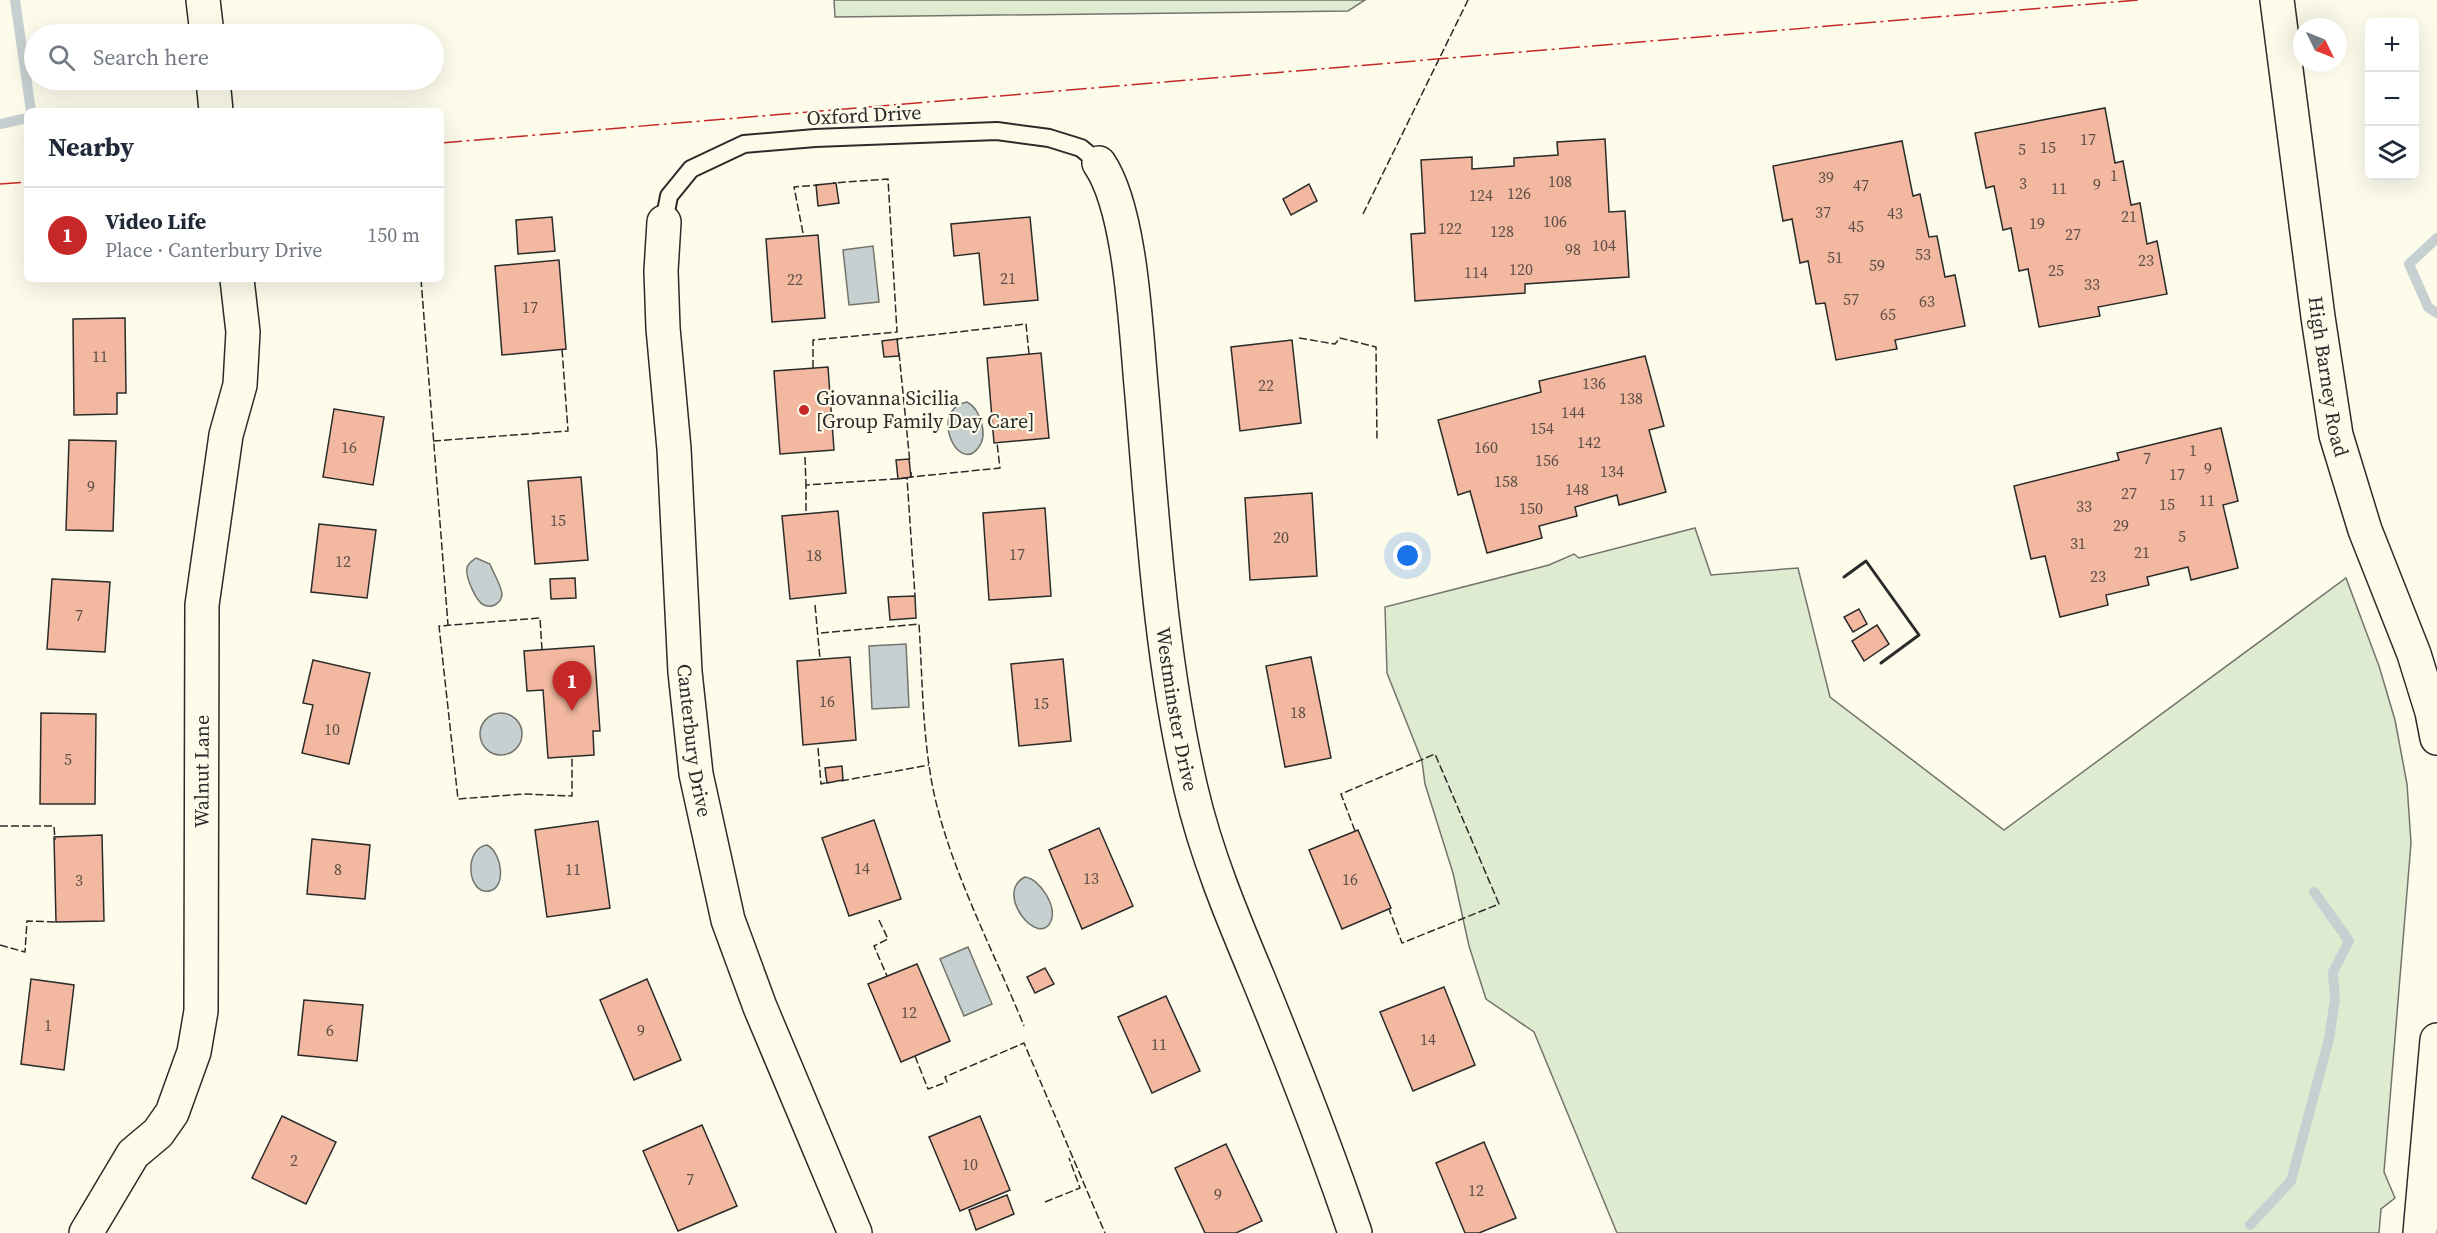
<!DOCTYPE html>
<meta charset="utf-8">
<style>
body{margin:0;font-family:"Source Serif 4",serif;background:#f2f2f3;color:#1f2937}
.controls{position:absolute;right:18px;top:18px;display:grid;overflow:hidden;border-radius:9px;box-shadow:0 6px 24px #0002}
.controls button{width:54px;height:54px;display:grid;place-items:center;padding:0;border:0;border-bottom:2px solid #e0e1e3;background:#fff;color:#1f2937;font:30px sans-serif}
.compass{position:absolute;left:2293px;top:18px;width:54px;height:54px;border-radius:50%;background:#fff;box-shadow:0 6px 24px #0002;rotate:133deg}
.you{position:absolute;left:1408px;top:556px;width:21px;height:21px;margin:-15px;border:4px solid #fff;border-radius:50%;background:#1a73e8;box-shadow:0 0 0 9px #1a73e833}
.badge{display:grid;place-items:center;width:39px;height:39px;border-radius:50%;background:#c62828;color:#fff;font-size:20px;font-weight:700}
.pin{position:absolute;translate:-50% -50px;filter:drop-shadow(0 2px 3px #0008)}
.pin::after{content:'';position:absolute;top:32px;width:21px;height:18px;background:inherit;clip-path:polygon(0 0,100% 0,50% 100%)}
.list{margin:0;padding:0;list-style:none}
h2{display:flex;justify-content:space-between;align-items:center;height:78px;margin:0;padding:0 24px;font-size:26px}
h2 small{font-size:20px;font-weight:400;color:#747a83}
.list li{display:grid;grid-template-columns:39px 1fr auto;gap:18px;align-items:center;box-sizing:border-box;height:96px;padding:0 24px;border-top:2px solid #e0e1e3}
.list b{display:block;font-size:22px;white-space:nowrap}
.list p{margin:0;font-size:20px;white-space:nowrap;color:#747a83}
.list em{font-size:20px;font-style:normal;color:#747a83}
.icon{flex:none;width:33px;height:33px;fill:none;stroke:currentColor;stroke-width:2;stroke-linecap:round;stroke-linejoin:round}
.map{position:relative;flex:none;width:2437px;height:1233px;overflow:hidden}
.search{position:absolute;background:#fff;box-shadow:0 6px 24px #0002;left:24px;top:24px;width:420px;height:66px;display:flex;align-items:center;gap:15px;box-sizing:border-box;padding:0 21px;border-radius:33px;color:#747a83;font-size:22px}
.panel{position:absolute;background:#fff;box-shadow:0 6px 24px #0002;left:24px;top:108px;width:420px;height:174px;border-radius:9px}
.map>svg:first-child{display:block}
.green{fill:#deebd1;stroke:#74746e;stroke-width:1.5}
.water{fill:#c7d0d0;stroke:#74746e;stroke-width:1.5}
.lines{fill:none;stroke-linecap:round;stroke-linejoin:round}
.stream{stroke:#c7d0d0;stroke-width:10}
.building{fill:#f2b8a0;stroke:#2b2b2b;stroke-width:1.5}
.lane-casing{stroke:#2b2b2b;stroke-width:20}
.street-casing{stroke:#2b2b2b;stroke-width:36}
.lane{stroke:#fdfbea;stroke-width:16}
.street{stroke:#fdfbea;stroke-width:33}
.fence{stroke:#2b2b2b;stroke-width:1.5;stroke-dasharray:8 3;stroke-linecap:butt}
.wall{stroke:#2b2b2b;stroke-width:3}
.power{stroke:#c62828;stroke-width:1.5;stroke-dasharray:21 4.5 3 4.5;stroke-linecap:butt}
.poi-dot{fill:#c62828;stroke:#fdfbea;stroke-width:2}
.labels{text-anchor:middle;stroke-width:4.5;stroke-linejoin:round;paint-order:stroke}
.number-label{font-size:16px;fill:#5d4e48}
.street-label{font-size:20px;fill:#2b2b2b;stroke:#fdfbea}
.poi-label{font-size:20px;fill:#2b2b2b;stroke:#fdfbea;text-anchor:start}
</style>
<div class="map">
<svg width="2437" height="1233" viewBox="0 0 2437 1233">
<rect width="100%" height="100%" fill="#fdfbea"/>
<g class="green">
<polygon points="834,0 1365,0 1348,11 835,17"/>
<polygon points="1695,528 1711,575 1798,568 1830,697 2004,830 2346,578 2379,666 2395,720 2407,784 2411,843 2384,1172 2395,1198 2381,1209 2379,1233 1617,1233 1534,1032 1486,999 1469,946 1453,873 1425,784 1422,761 1387,673 1385,607 1549,565 1574,554 1579,558"/>
</g>
<g class="water">
<polygon points="873,246 879,302 849,305 843,250"/>
<path d="M967,402C980,409 989,435 978,448C958,475 928,409 967,402Z"/>
<path d="M476,558L490,564C493,573 502,586 502,595C501,603 492,609 484,605C476,602 465,576 467,568C468,563 472,561 476,558Z"/>
<polygon points="906,644 909,707 872,709 869,646"/>
<circle cx="501" cy="734" r="21"/>
<path d="M487,845C503,853 508,894 484,891C467,888 465,848 487,845Z"/>
<path d="M1025,877C1040,879 1057,906 1051,921C1039,949 993,893 1025,877Z"/>
<polygon points="968,947 992,1004 964,1016 940,959"/>
</g>
<g class="lines">
<g class="stream">
<polyline points="15,0 31,111"/>
<polyline points="0,124 27,118"/>
<polyline points="2437,238 2409,264 2428,307 2437,313"/>
<polyline points="2250,1225 2291,1181 2329,1039 2335,999 2333,972 2349,941 2314,892"/>
</g>
</g>
<g class="building">
<polygon points="2105,108 2115,163 2123,161 2131,205 2140,203 2147,244 2157,241 2167,294 2098,307 2100,316 2039,327 2028,269 2019,271 2011,228 2003,230 1994,186 1986,188 1975,133"/>
<polygon points="1605,139 1609,212 1625,211 1629,277 1525,284 1525,293 1415,301 1411,234 1425,233 1421,160 1472,157 1472,169 1514,166 1514,158 1558,155 1557,142"/>
<polygon points="1902,141 1913,196 1920,194 1929,237 1937,236 1945,277 1955,275 1965,326 1895,340 1897,349 1836,360 1825,303 1816,304 1808,261 1800,263 1792,219 1783,221 1773,166"/>
<polygon points="836,183 839,203 818,206 816,185"/>
<polygon points="1309,184 1317,201 1291,215 1283,199"/>
<polygon points="552,217 555,251 518,254 516,220"/>
<polygon points="1030,217 1038,300 984,305 979,253 954,256 951,224"/>
<polygon points="818,235 825,318 772,322 766,239"/>
<polygon points="559,260 566,349 502,355 495,266"/>
<polygon points="125,318 126,393 117,393 117,414 74,415 73,319"/>
<polygon points="897,339 899,356 884,357 882,341"/>
<polygon points="1292,340 1301,423 1240,431 1231,347"/>
<polygon points="1041,353 1049,438 994,443 987,358"/>
<polygon points="1645,356 1664,426 1649,430 1666,492 1619,505 1617,495 1575,507 1577,516 1539,526 1542,538 1487,553 1470,491 1458,495 1438,420 1541,392 1539,381"/>
<polygon points="828,367 834,450 780,454 774,371"/>
<polygon points="334,409 384,417 373,485 323,477"/>
<polygon points="2221,428 2238,501 2223,505 2238,568 2191,580 2188,567 2147,577 2149,585 2106,595 2108,605 2060,617 2045,556 2031,559 2014,486 2119,460 2117,453"/>
<polygon points="69,440 116,441 113,531 66,530"/>
<polygon points="909,459 911,477 898,479 896,460"/>
<polygon points="581,477 588,560 535,564 528,481"/>
<polygon points="1312,493 1317,576 1250,580 1245,498"/>
<polygon points="1045,508 1051,596 989,600 983,513"/>
<polygon points="838,511 846,593 790,599 782,516"/>
<polygon points="319,524 376,530 367,598 311,592"/>
<polygon points="575,578 576,598 551,599 550,579"/>
<polygon points="52,579 110,582 105,652 47,649"/>
<polygon points="915,596 916,618 890,620 888,597"/>
<polygon points="1859,609 1867,624 1853,632 1844,617"/>
<polygon points="1877,625 1889,644 1864,661 1852,641"/>
<polygon points="594,646 600,731 593,731 594,755 548,758 543,690 527,691 524,651"/>
<polygon points="850,657 856,740 803,745 797,661"/>
<polygon points="1311,657 1331,758 1285,767 1266,666"/>
<polygon points="1063,659 1071,741 1019,746 1011,664"/>
<polygon points="313,660 370,673 349,764 302,753 313,705 303,703"/>
<polygon points="41,713 96,714 95,804 40,804"/>
<polygon points="842,766 843,780 827,783 825,768"/>
<polygon points="874,820 901,899 849,916 822,838"/>
<polygon points="598,821 610,908 547,917 535,830"/>
<polygon points="1099,828 1133,906 1082,929 1049,850"/>
<polygon points="1358,830 1391,908 1342,929 1309,850"/>
<polygon points="102,835 104,921 56,922 54,837"/>
<polygon points="312,839 370,845 365,899 307,894"/>
<polygon points="917,964 950,1041 901,1062 868,984"/>
<polygon points="1045,968 1054,984 1035,993 1027,977"/>
<polygon points="31,979 74,985 64,1070 21,1064"/>
<polygon points="647,979 681,1060 634,1080 600,1000"/>
<polygon points="1444,987 1475,1065 1413,1091 1380,1012"/>
<polygon points="1166,996 1200,1071 1152,1093 1118,1017"/>
<polygon points="304,1000 363,1005 357,1061 298,1055"/>
<polygon points="282,1116 336,1142 306,1204 252,1178"/>
<polygon points="980,1116 1010,1190 960,1211 929,1137"/>
<polygon points="702,1125 737,1206 678,1231 643,1151"/>
<polygon points="1484,1142 1516,1218 1479,1233 1465,1233 1436,1163"/>
<polygon points="1226,1144 1262,1221 1236,1233 1205,1233 1175,1168"/>
<polygon points="1007,1195 1014,1214 976,1230 969,1210"/>
</g>
<g class="lines">
<g class="lane-casing">
<polyline id="lane" points="664,222 669,196 691,169 744,144 815,138 997,131 1049,138 1081,148 1099,163"/>
</g>
<g class="street-casing">
<g id="street">
<polyline points="203,0 207,34"/>
<path id="s1" d="M2277,0L2318,317L2336,435L2365,530L2414,654L2432,712L2437,738"/>
<polyline points="213,80 216,111"/>
<path id="s2" d="M1099,163C1132,211 1136,335 1142,396C1153,527 1161,661 1191,789C1206,854 1232,916 1258,978C1292,1061 1326,1147 1355,1233"/>
<path id="s3" d="M664,222L661,271L663,328L674,449L685,672L696,774L728,920L760,1007L855,1233"/>
<path id="s4" d="M86,1233L133,1154L158,1133L172,1113L194,1052L201,1011L202,605L226,435L240,385L243,332L237,279"/>
<polyline points="2420,1233 2437,1040"/>
</g>
</g>
<use href="#lane" class="lane"/>
<use href="#street" class="street"/>
<g class="fence">
<polyline points="1363,214 1468,0"/>
<polyline points="803,233 794,187 818,185"/>
<polyline points="421,279 448,625"/>
<polyline points="1299,338 1335,344 1340,338 1376,347 1377,439"/>
<polyline points="898,341 897,339 1026,324 1029,354"/>
<polyline points="899,353 910,463"/>
<polyline points="813,368 813,340 897,332 888,179 833,183"/>
<polyline points="433,441 568,431 562,349"/>
<polyline points="805,457 806,485"/>
<polyline points="911,472 911,477 1000,468 997,443"/>
<polyline points="806,511 806,485 907,478 915,596"/>
<polyline points="815,605 820,659"/>
<path d="M821,633L919,624C923,685 922,750 938,810C957,882 996,957 1024,1026"/>
<polyline points="542,650 540,618 439,626 458,799 524,794 572,796 572,756"/>
<polyline points="818,748 821,784 829,782"/>
<polyline points="841,781 929,765"/>
<polyline points="0,826 54,826 55,840"/>
<polyline points="1355,831 1341,794 1435,754 1499,904 1402,943 1389,909"/>
<polyline points="879,920 888,939 874,946 887,976"/>
<polyline points="0,945 25,952 27,921 56,922"/>
<polyline points="915,1056 928,1089 947,1082 945,1077 1024,1043 1105,1233"/>
<polyline points="1045,1202 1080,1188 1069,1158"/>
</g>
<polyline class="wall" points="1844,577 1866,561 1919,635 1881,663"/>
<g class="power">
<polyline points="441,143 2138,0"/>
<polyline points="0,184 27,182"/>
</g>
</g>
<circle class="poi-dot" cx="804" cy="410" r="6"/>
<g class="labels">
<g class="number-label">
<text x="2088" y="145">17</text>
<text x="2048" y="153">15</text>
<text x="2022" y="155">5</text>
<text x="2114" y="181">1</text>
<text x="1826" y="183">39</text>
<text x="1560" y="187">108</text>
<text x="2023" y="189">3</text>
<text x="2097" y="190">9</text>
<text x="1861" y="191">47</text>
<text x="2059" y="194">11</text>
<text x="1519" y="199">126</text>
<text x="1481" y="201">124</text>
<text x="1823" y="218">37</text>
<text x="1895" y="219">43</text>
<text x="2129" y="222">21</text>
<text x="1555" y="227">106</text>
<text x="2037" y="229">19</text>
<text x="1856" y="232">45</text>
<text x="1450" y="234">122</text>
<text x="1502" y="237">128</text>
<text x="2073" y="240">27</text>
<text x="1604" y="251">104</text>
<text x="1573" y="255">98</text>
<text x="1923" y="260">53</text>
<text x="1835" y="263">51</text>
<text x="2146" y="266">23</text>
<text x="1877" y="271">59</text>
<text x="1521" y="275">120</text>
<text x="2056" y="276">25</text>
<text x="1476" y="278">114</text>
<text x="1008" y="284">21</text>
<text x="795" y="285">22</text>
<text x="2092" y="290">33</text>
<text x="1851" y="305">57</text>
<text x="1927" y="307">63</text>
<text x="530" y="313">17</text>
<text x="1888" y="320">65</text>
<text x="100" y="362">11</text>
<text x="1594" y="389">136</text>
<text x="1266" y="391">22</text>
<text x="1631" y="404">138</text>
<text x="1573" y="418">144</text>
<text x="1542" y="434">154</text>
<text x="1589" y="448">142</text>
<text x="349" y="453">16</text>
<text x="1486" y="453">160</text>
<text x="2193" y="456">1</text>
<text x="2147" y="464">7</text>
<text x="1547" y="466">156</text>
<text x="2208" y="474">9</text>
<text x="1612" y="477">134</text>
<text x="2177" y="480">17</text>
<text x="1506" y="487">158</text>
<text x="91" y="492">9</text>
<text x="1577" y="495">148</text>
<text x="2129" y="499">27</text>
<text x="2207" y="506">11</text>
<text x="2167" y="510">15</text>
<text x="2084" y="512">33</text>
<text x="1531" y="514">150</text>
<text x="558" y="526">15</text>
<text x="2121" y="531">29</text>
<text x="2182" y="542">5</text>
<text x="1281" y="543">20</text>
<text x="2078" y="549">31</text>
<text x="2142" y="558">21</text>
<text x="1017" y="560">17</text>
<text x="814" y="561">18</text>
<text x="343" y="567">12</text>
<text x="2098" y="582">23</text>
<text x="79" y="621">7</text>
<text x="827" y="707">16</text>
<text x="1041" y="709">15</text>
<text x="1298" y="718">18</text>
<text x="332" y="735">10</text>
<text x="68" y="765">5</text>
<text x="862" y="874">14</text>
<text x="338" y="875">8</text>
<text x="573" y="875">11</text>
<text x="1091" y="884">13</text>
<text x="1350" y="885">16</text>
<text x="79" y="886">3</text>
<text x="909" y="1018">12</text>
<text x="48" y="1031">1</text>
<text x="330" y="1036">6</text>
<text x="641" y="1036">9</text>
<text x="1428" y="1045">14</text>
<text x="1159" y="1050">11</text>
<text x="294" y="1166">2</text>
<text x="970" y="1170">10</text>
<text x="690" y="1185">7</text>
<text x="1476" y="1196">12</text>
<text x="1218" y="1200">9</text>
</g>
<g class="street-label">
<text transform="translate(864 115) rotate(-3)" y="7">Oxford Drive</text>
<text dy="7" stroke="none"><textPath href="#s1" startOffset="380">High Barney Road</textPath></text>
<text dy="7" stroke="none"><textPath href="#s2" startOffset="554">Westminster Drive</textPath></text>
<text dy="7" stroke="none"><textPath href="#s3" startOffset="520">Canterbury Drive</textPath></text>
<text dy="7" stroke="none"><textPath href="#s4" startOffset="495">Walnut Lane</textPath></text>
</g>
<g class="poi-label">
<text x="816" y="405">Giovanna Sicilia<tspan x="816" dy="23">[Group Family Day Care]</tspan></text>
</g>
</g>
</svg>
<div class="controls">
<button>+</button>
<button>−</button>
<button><svg class="icon" aria-label="layers" viewBox="0 0 24 24"><path d="M12 4l9 5-9 5-9-5zM3 14l9 5 9-5"/></svg></button>
</div>
<svg class="compass" viewBox="-18 -18 36 36"><path d="M0-13l5 13h-10z" fill="#e53935"/><path d="M0 13l5-13h-10z" fill="#747a83"/></svg>
<div class="you"></div>
<div class="pin badge" style="left:572px;top:711px">1</div>
<div class="search"><svg class="icon" aria-label="search" viewBox="0 0 24 24"><circle cx="10" cy="10" r="6"/><path d="M15 15l6 6"/></svg>Search here</div>
<section class="panel">
<h2>Nearby<small></small></h2>
<ul class="list">
<li><span class="badge">1</span><div><b>Video Life</b><p>Place · Canterbury Drive</p></div><em>150 m</em></li>
</ul>
</section>
</div>
